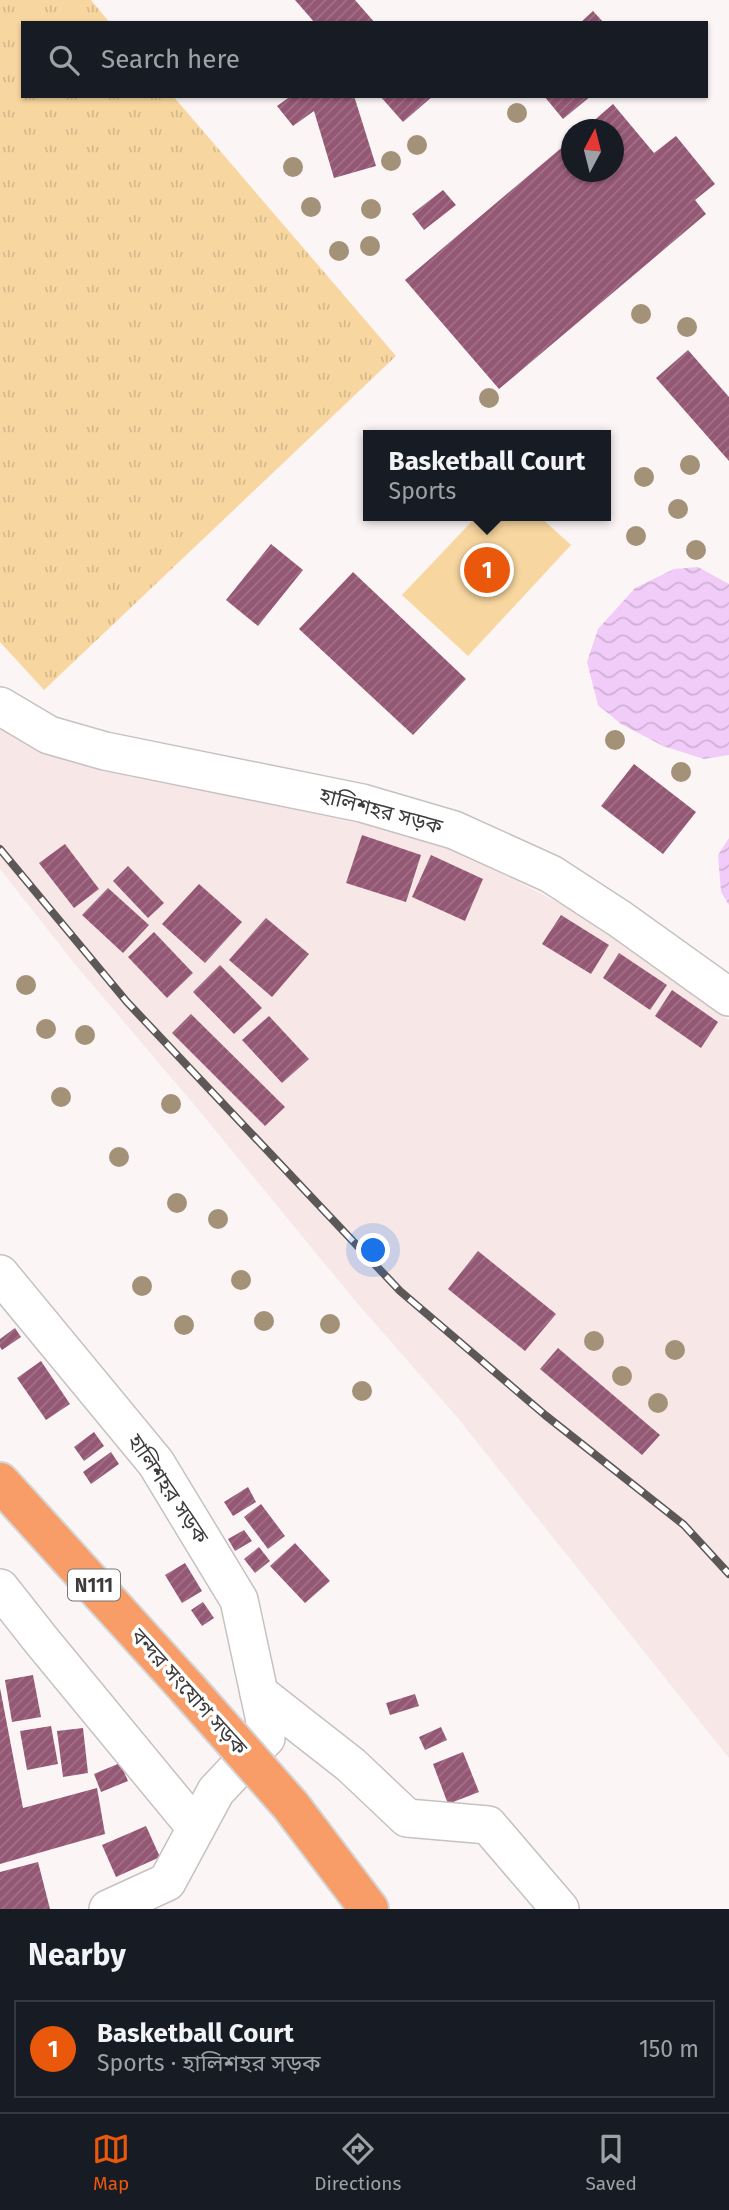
<!DOCTYPE html>
<meta charset="utf-8">
<style>
body{margin:0;font-family:"Fira Sans","Noto Sans Bengali",sans-serif;background:#242831;color:#f1f3f6}
.compass{position:absolute;left:561px;top:119px;width:63px;height:63px;border-radius:50%;background:#171b24;box-shadow:0 2px 5px #0004;rotate:7deg}
.you{position:absolute;left:374px;top:1251px;width:24px;height:24px;margin:-18px;border:5px solid #fff;border-radius:50%;background:#1a73e8;box-shadow:0 0 0 10px #1a73e833}
.badge{display:grid;place-items:center;width:46px;height:46px;border-radius:50%;background:#ea580c;color:#fff;font-size:23px;font-weight:700}
.pin{position:absolute;translate:-50% -50%;border:4px solid #fff;box-shadow:0 2px 7px #0006}
.popup{position:absolute;left:363px;top:430px;width:248px;height:91px;box-sizing:border-box;display:grid;place-content:center;border-radius:0px;background:#171b24;filter:drop-shadow(0 2px 5px #0005);font-size:23px;white-space:nowrap;color:#9ea1a6}
.popup b{font-size:26px;color:#f1f3f6}
.popup::after{content:'';position:absolute;left:50%;top:100%;margin-left:-14px;border:14px solid transparent;border-top-color:#171b24}
.list{margin:0;padding:0;list-style:none}
h2{display:flex;justify-content:space-between;align-items:center;height:91px;margin:0;padding:0 28px;font-size:30px}
h2 small{font-size:23px;font-weight:400;color:#9ea1a6}
.list li{display:grid;grid-template-columns:46px 1fr auto;gap:21px;align-items:center;box-sizing:border-box;height:98px;margin:0 14px 14px;padding:0 14px;border:2px solid #363941;border-radius:0px}
.list b{display:block;font-size:26px;white-space:nowrap}
.list p{margin:0;font-size:23px;white-space:nowrap;color:#9ea1a6}
.list em{font-size:23px;font-style:normal;color:#9ea1a6}
.icon{flex:none;width:38px;height:38px;fill:none;stroke:currentColor;stroke-width:2;stroke-linecap:round;stroke-linejoin:round}
.map{position:relative;flex:none;width:729px;height:1909px;overflow:hidden}
.search{position:absolute;background:#171b24;box-shadow:0 2px 5px #0004;left:21px;right:21px;top:21px;height:77px;display:flex;align-items:center;gap:18px;box-sizing:border-box;padding:0 24px;border-radius:0px;color:#9ea1a6;font-size:26px}
.sheet{height:203px;background:#171b24}
nav{display:flex;justify-content:space-around;align-items:center;box-sizing:border-box;height:98px;border-top:2px solid #363941;background:#171b24;font-size:19px;color:#9ea1a6}
nav a{display:grid;justify-items:center;gap:4px}
nav .on{color:#ea580c}
.map>svg:first-child{display:block}
.built{fill:#f7e7e6}
.grass{fill:url(#grass-tufts)}
.pitch{fill:#f8d69f}
.water{fill:url(#water-waves)}
.building{fill:url(#building-hatch)}
.lines{fill:none;stroke-linecap:round;stroke-linejoin:round}
.minor-casing{stroke:#c7c1c0;stroke-width:40}
.highway-casing{stroke:#d5d4d4;stroke-width:42}
.minor{stroke:#fff;stroke-width:37}
.highway{stroke:#f99d68;stroke-width:38}
.rail-casing{stroke:#5c5858;stroke-width:8}
.rail{stroke:#fff;stroke-width:5;stroke-dasharray:16;stroke-linecap:butt}
.highway-bridge-casing{stroke:#d5d4d4;stroke-width:42;stroke-linecap:butt}
.highway-bridge{stroke:#f99d68;stroke-width:38}
.tree{fill:#a39278}
.labels{text-anchor:middle;stroke-width:7;stroke-linejoin:round;paint-order:stroke}
.shield{fill:#fff;stroke:#787676;stroke-width:2}
.shield-label{font-size:19px;font-weight:bold;fill:#3e3b3b}
.street-label{font-size:21px;fill:#3e3b3b;stroke:#fff}
</style>
<div class="map">
<svg width="729" height="1909" viewBox="0 0 729 1909">
<defs>
<pattern id="grass-tufts" width="24" height="20" patternUnits="userSpaceOnUse" patternTransform="scale(1.75)"><rect width="24" height="20" fill="#f8d69f"/><path d="M3 7l-1-3M5 7V3M7 7l1-3M15 17l-1-3M17 17v-4M19 17l1-3" fill="none" stroke="#d6b98a"/></pattern>
<pattern id="water-waves" width="16" height="10" patternUnits="userSpaceOnUse" patternTransform="scale(1.75)"><rect width="16" height="10" fill="#f1ccf8"/><path d="M0 5q4-4 8 0t8 0" fill="none" stroke="#d0b0d6"/></pattern>
<pattern id="building-hatch" width="6" height="6" patternUnits="userSpaceOnUse" patternTransform="scale(1.75)"><rect width="6" height="6" fill="#945774"/><path d="M-1 1l2-2M0 6l6-6M5 7l2-2" fill="none" stroke="#a07288"/></pattern>
</defs>
<rect width="100%" height="100%" fill="#fcf5f5"/>
<polygon class="built" points="0,727 321,809 450,846 572,910 729,1020 729,1758 457,1417 357,1303 197,1108 75,964 0,869"/>
<polygon class="grass" points="0,0 91,0 110,23 23,23 23,96 173,96 396,356 44,690 0,642"/>
<polygon class="pitch" points="477,516 539,516 571,545 468,656 402,595"/>
<g class="water">
<polygon points="698,567 729,584 729,755 704,759 663,746 621,724 598,705 587,662 598,629 635,588 674,569"/>
<polygon points="729,838 729,905 721,892 718,855"/>
</g>
<g class="building">
<polygon points="295,0 355,0 375,23 315,23"/>
<polygon points="593,11 604,23 580,23"/>
<polygon points="291,96 353,96 355,99 376,166 334,178 314,111 293,126 277,106"/>
<polygon points="380,96 433,96 403,122"/>
<polygon points="544,96 591,96 563,119"/>
<polygon points="613,104 654,153 676,136 715,184 695,200 706,214 499,389 405,280 572,139 572,172 614,172 614,130 583,130"/>
<polygon points="443,190 456,205 424,230 412,214"/>
<polygon points="688,350 729,397 729,461 656,378"/>
<polygon points="271,544 303,570 258,626 226,600"/>
<polygon points="353,572 466,679 413,735 299,629"/>
<polygon points="634,764 696,812 663,854 601,806"/>
<polygon points="362,835 421,855 406,902 346,883"/>
<polygon points="65,844 99,889 74,908 39,863"/>
<polygon points="431,855 483,879 465,921 412,897"/>
<polygon points="128,866 164,903 148,918 113,881"/>
<polygon points="199,884 242,922 205,963 162,924"/>
<polygon points="108,888 149,925 123,953 82,915"/>
<polygon points="561,915 609,945 591,974 542,944"/>
<polygon points="266,918 309,954 272,997 229,960"/>
<polygon points="154,932 193,973 167,998 128,957"/>
<polygon points="619,953 667,985 650,1010 603,978"/>
<polygon points="220,965 262,1008 234,1034 193,992"/>
<polygon points="672,990 718,1022 701,1048 655,1016"/>
<polygon points="191,1014 285,1107 265,1126 172,1033"/>
<polygon points="269,1016 309,1059 282,1083 242,1040"/>
<polygon points="478,1251 556,1314 525,1351 448,1289"/>
<polygon points="15,1328 21,1337 2,1350 0,1347 0,1339"/>
<polygon points="558,1348 660,1435 642,1455 540,1369"/>
<polygon points="41,1361 70,1404 46,1420 17,1378"/>
<polygon points="94,1432 104,1446 84,1461 74,1447"/>
<polygon points="111,1452 119,1464 91,1484 83,1472"/>
<polygon points="248,1487 256,1502 233,1516 224,1502"/>
<polygon points="261,1504 285,1536 268,1549 244,1517"/>
<polygon points="244,1530 252,1541 235,1551 228,1539"/>
<polygon points="295,1543 330,1581 305,1603 270,1566"/>
<polygon points="259,1547 270,1561 255,1573 244,1559"/>
<polygon points="185,1563 202,1591 182,1603 165,1575"/>
<polygon points="203,1602 214,1618 202,1626 191,1610"/>
<polygon points="33,1675 41,1717 12,1722 5,1680"/>
<polygon points="0,1688 23,1808 97,1788 105,1834 0,1864"/>
<polygon points="415,1694 419,1706 390,1715 386,1703"/>
<polygon points="51,1726 58,1764 27,1770 20,1731"/>
<polygon points="441,1727 447,1740 425,1750 419,1737"/>
<polygon points="83,1728 88,1773 63,1777 57,1731"/>
<polygon points="463,1752 479,1792 448,1804 433,1764"/>
<polygon points="120,1763 128,1781 101,1792 94,1774"/>
<polygon points="146,1826 160,1857 116,1877 102,1845"/>
<polygon points="38,1862 50,1909 0,1909 0,1872"/>
</g>
<g class="lines">
<g class="minor-casing">
<g id="minor">
<polyline points="0,706 49,735 105,751 362,803 454,830 551,874 620,919 729,997"/>
<polyline points="0,1274 156,1463 239,1600 264,1716 266,1738 216,1791 167,1882 108,1909"/>
<polyline points="0,1588 41,1640 196,1828"/>
<polyline points="259,1693 351,1765 407,1818 488,1825 560,1909"/>
</g>
</g>
<g class="highway-casing">
<g id="highway">
<polyline points="0,1482 187,1688"/>
<polyline points="291,1806 369,1909"/>
</g>
</g>
<use href="#minor" class="minor"/>
<use href="#highway" class="highway"/>
<g class="rail-casing">
<polyline id="rail" points="0,849 127,1002 400,1291 545,1415 684,1525 729,1574"/>
</g>
<use href="#rail" class="rail"/>
<g class="highway-bridge-casing">
<polyline id="highway-bridge" points="187,1688 291,1806"/>
</g>
<use href="#highway-bridge" class="highway-bridge"/>
</g>
<g class="tree">
<circle cx="517" cy="113" r="10"/>
<circle cx="417" cy="145" r="10"/>
<circle cx="391" cy="161" r="10"/>
<circle cx="293" cy="167" r="10"/>
<circle cx="311" cy="207" r="10"/>
<circle cx="371" cy="209" r="10"/>
<circle cx="370" cy="246" r="10"/>
<circle cx="339" cy="251" r="10"/>
<circle cx="641" cy="314" r="10"/>
<circle cx="687" cy="327" r="10"/>
<circle cx="489" cy="398" r="10"/>
<circle cx="690" cy="465" r="10"/>
<circle cx="644" cy="477" r="10"/>
<circle cx="678" cy="509" r="10"/>
<circle cx="636" cy="536" r="10"/>
<circle cx="696" cy="550" r="10"/>
<circle cx="615" cy="740" r="10"/>
<circle cx="681" cy="772" r="10"/>
<circle cx="26" cy="985" r="10"/>
<circle cx="46" cy="1029" r="10"/>
<circle cx="85" cy="1035" r="10"/>
<circle cx="61" cy="1097" r="10"/>
<circle cx="171" cy="1104" r="10"/>
<circle cx="119" cy="1157" r="10"/>
<circle cx="177" cy="1203" r="10"/>
<circle cx="218" cy="1219" r="10"/>
<circle cx="241" cy="1280" r="10"/>
<circle cx="142" cy="1286" r="10"/>
<circle cx="264" cy="1321" r="10"/>
<circle cx="330" cy="1324" r="10"/>
<circle cx="184" cy="1325" r="10"/>
<circle cx="594" cy="1341" r="10"/>
<circle cx="675" cy="1350" r="10"/>
<circle cx="622" cy="1376" r="10"/>
<circle cx="362" cy="1391" r="10"/>
<circle cx="658" cy="1403" r="10"/>
</g>
<g class="labels">
<rect class="shield" x="68" y="1569.5" width="52" height="31" rx="5"/>
<g class="shield-label">
<text x="94" y="1592">N111</text>
</g>
<g class="street-label">
<text transform="translate(381 811) rotate(15)" y="7">হালিশহর সড়ক</text>
<text transform="translate(168 1489) rotate(56)" y="7">হালিশহর সড়ক</text>
<text transform="translate(189 1692) rotate(48)" y="7">বন্দর সংযোগ সড়ক</text>
</g>
</g>
</svg>
<svg class="compass" viewBox="-18 -18 36 36"><path d="M0-13l5 13h-10z" fill="#e53935"/><path d="M0 13l5-13h-10z" fill="#9ea1a6"/></svg>
<div class="you"></div>
<div class="pin badge" style="left:487px;top:570px">1</div>
<div class="popup"><b>Basketball Court</b>Sports</div>
<div class="search"><svg class="icon" aria-label="search" viewBox="0 0 24 24"><circle cx="10" cy="10" r="6"/><path d="M15 15l6 6"/></svg>Search here</div>
</div>
<section class="sheet">
<h2>Nearby<small></small></h2>
<ul class="list">
<li><span class="badge">1</span><div><b>Basketball Court</b><p>Sports · হালিশহর সড়ক</p></div><em>150 m</em></li>
</ul>
</section>
<nav>
<a class="on"><svg class="icon" aria-label="map" viewBox="0 0 24 24"><path d="M3 6l6-2 6 2 6-2v14l-6 2-6-2-6 2zM9 4v14M15 6v14"/></svg>Map</a>
<a><svg class="icon" aria-label="directions" viewBox="0 0 24 24"><path d="M12 3l9 9-9 9-9-9zM9 14v-3h6M13 9l2 2-2 2"/></svg>Directions</a>
<a><svg class="icon" aria-label="saved" viewBox="0 0 24 24"><path d="M7 4h10v16l-5-4-5 4z"/></svg>Saved</a>
</nav>
